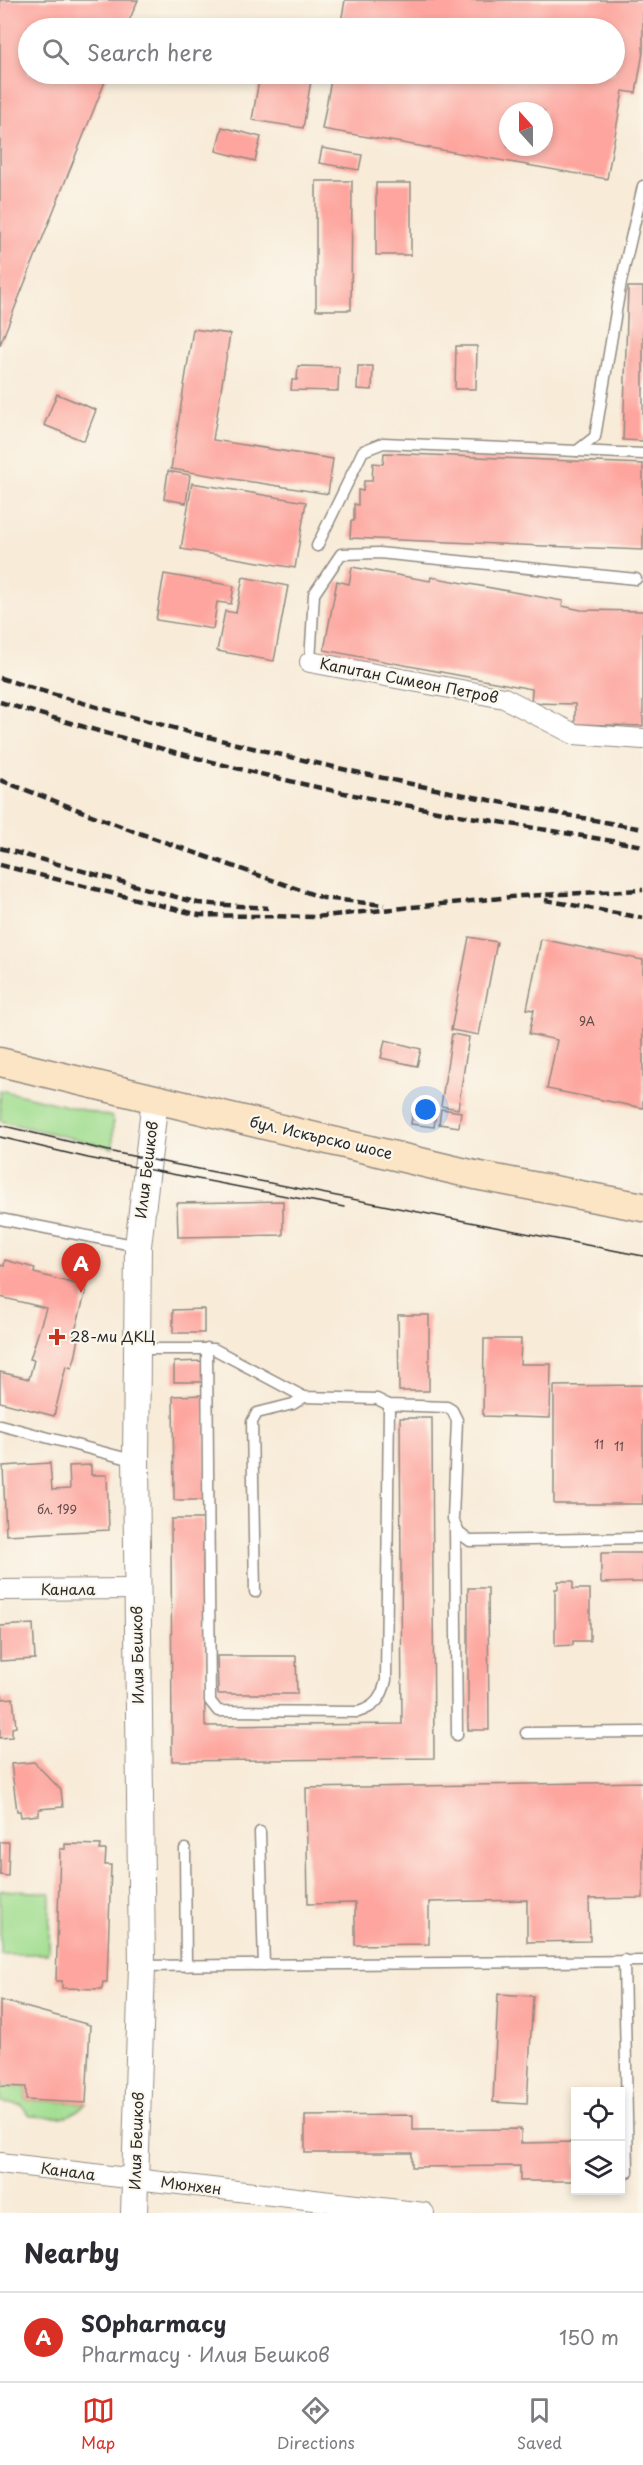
<!DOCTYPE html>
<meta charset="utf-8">
<style>
body{margin:0;font-family:"Playpen Sans",sans-serif;background:#f2f2f3;color:#2b2b33}
.controls{position:absolute;right:18px;bottom:18px;display:grid;overflow:hidden;border-radius:0px;box-shadow:0 3px 9px #0003}
.controls button{width:54px;height:54px;display:grid;place-items:center;padding:0;border:0;border-bottom:2px solid #e1e1e2;background:#fff;color:#2b2b33;font:30px sans-serif}
.compass{position:absolute;left:499px;top:102px;width:54px;height:54px;border-radius:50%;background:#fff;box-shadow:0 3px 9px #0003;rotate:339deg}
.you{position:absolute;left:426px;top:1110px;width:21px;height:21px;margin:-15px;border:4px solid #fff;border-radius:50%;background:#1a73e8;box-shadow:0 0 0 9px #1a73e833}
.badge{display:grid;place-items:center;width:39px;height:39px;border-radius:50%;background:#d93025;color:#fff;font-size:20px;font-weight:700}
.pin{position:absolute;translate:-50% -50px;filter:drop-shadow(0 2px 3px #0008)}
.pin::after{content:'';position:absolute;top:32px;width:21px;height:18px;background:inherit;clip-path:polygon(0 0,100% 0,50% 100%)}
.list{margin:0;padding:0;list-style:none}
h2{display:flex;justify-content:space-between;align-items:center;height:78px;margin:0;padding:0 24px;font-size:26px}
h2 small{font-size:20px;font-weight:400;color:#7c7c81}
.list li{display:grid;grid-template-columns:39px 1fr auto;gap:18px;align-items:center;box-sizing:border-box;height:90px;padding:0 24px;border-top:2px solid #e1e1e2}
.list b{display:block;font-size:22px;white-space:nowrap}
.list p{margin:0;font-size:20px;white-space:nowrap;color:#7c7c81}
.list em{font-size:20px;font-style:normal;color:#7c7c81}
.icon{flex:none;width:33px;height:33px;fill:none;stroke:currentColor;stroke-width:2;stroke-linecap:round;stroke-linejoin:round}
.map{position:relative;flex:none;width:643px;height:2213px;overflow:hidden}
.search{position:absolute;background:#fff;box-shadow:0 3px 9px #0003;left:18px;right:18px;top:18px;height:66px;display:flex;align-items:center;gap:15px;box-sizing:border-box;padding:0 21px;border-radius:33px;color:#7c7c81;font-size:22px}
.sheet{height:168px;background:#fff}
nav{display:flex;justify-content:space-around;align-items:center;box-sizing:border-box;height:84px;border-top:2px solid #e1e1e2;background:#fff;font-size:16px;color:#7c7c81}
nav a{display:grid;justify-items:center;gap:3px}
nav .on{color:#d93025}
.map>svg:first-child{display:block}
.green{fill:#a2de91;stroke:#66845e;stroke-width:1.5}
.building{fill:#fda59e;fill-rule:evenodd}
.lines{fill:none;stroke-linecap:round;stroke-linejoin:round}
.service-casing{stroke:#928b82;stroke-width:13}
.minor-casing{stroke:#928b82;stroke-width:22}
.tertiary-casing{stroke:#928b82;stroke-width:28}
.secondary-casing{stroke:#928b82;stroke-width:31}
.service{stroke:#fff;stroke-width:10}
.minor{stroke:#fff;stroke-width:20}
.tertiary{stroke:#fff;stroke-width:26}
.secondary{stroke:#fce5c4;stroke-width:28}
.tram{stroke:#2b2b2b;stroke-width:1.5}
.rail{stroke:#2b2b2b;stroke-width:4.5;stroke-dasharray:9 4.5;stroke-linecap:butt}
.poi-dot{fill:#c8321e;stroke:#fbf7ec;stroke-width:2}
.labels{text-anchor:middle;stroke-width:4.5;stroke-linejoin:round;paint-order:stroke}
.number-label{font-size:12px;fill:#604a48}
.street-label{font-size:15px;fill:#2b2b2b;stroke:#fbf7ec}
.poi-label{font-size:15px;fill:#2b2b2b;stroke:#fbf7ec;text-anchor:start}
</style>
<div class="map">
<svg width="643" height="2213" viewBox="0 0 643 2213">
<rect width="100%" height="100%" fill="#fbf7ec"/>
<filter id="ink" filterUnits="userSpaceOnUse"><feTurbulence type="fractalNoise" baseFrequency=".0167" numOctaves="2"/><feDisplacementMap in="SourceGraphic" scale="12" xChannelSelector="R" yChannelSelector="G"/><feConvolveMatrix kernelMatrix="1 2 1 2 8 2 1 2 1" color-interpolation-filters="sRGB"/></filter>
<filter id="wash" filterUnits="userSpaceOnUse"><feTurbulence type="fractalNoise" baseFrequency=".008" numOctaves="4" result="noise"/><feDisplacementMap in="SourceGraphic" scale="24" xChannelSelector="R" yChannelSelector="G"/><feGaussianBlur stdDeviation="1.35" result="paint"/><feColorMatrix in="noise" values="0 0 0 0 0 0 0 0 0 0 0 0 0 0 0 0 0 1.4 0 .05"/><feComposite in="paint" operator="in"/></filter>
<g filter="url(#wash)">
<rect width="100%" height="100%" fill="#f8ebd8"/>
<g class="green">
<polygon points="0,1090 113,1117 113,1148 0,1121"/>
<polygon points="2,1890 50,1893 49,1950 47,1954 0,1954 0,1892"/>
<path d="M0,2086L26,2087V2100L86,2103C72,2122 52,2117 30,2116L22,2105L0,2103Z"/>
</g>
<g id="blocks">
<g class="building">
<polygon points="0,0 138,0 126,28 28,28 28,74 108,74 0,345"/>
<path d="M345,0H643V52L636,93L623,91L607,179L322,129L332,74H614V28H340ZM508,111H544V147H508Z"/>
<polygon points="260,74 294,74 293,77 311,80 303,128 252,120"/>
<polygon points="222,127 261,137 255,161 216,151"/>
<polygon points="322,148 362,155 359,170 319,163"/>
<polygon points="316,181 352,181 351,310 316,310"/>
<rect x="376" y="183" width="35" height="72"/>
<polygon points="628,287 643,287 643,441 623,440"/>
<polygon points="193,329 230,334 213,440 333,459 328,494 171,469"/>
<polygon points="456,346 477,346 476,389 455,389"/>
<polygon points="298,366 339,367 338,391 291,390 292,380 297,380"/>
<polygon points="358,366 373,366 372,390 357,389"/>
<polygon points="57,394 96,410 84,441 44,425"/>
<polygon points="384,453 643,464 643,550 350,538 351,521 354,521 354,504 358,505 358,490 363,491 364,481 372,481 373,463 383,464"/>
<polygon points="168,471 190,475 186,503 164,499"/>
<polygon points="192,483 306,502 295,568 181,549"/>
<polygon points="352,567 430,581 431,577 563,601 562,606 581,610 643,611 643,726 575,724 575,704 531,703 532,689 324,650 337,581 349,584"/>
<polygon points="164,574 234,586 231,604 217,602 213,629 156,620"/>
<polygon points="243,577 288,586 274,661 217,651 225,611 236,613"/>
<polygon points="469,937 497,942 479,1035 451,1030"/>
<polygon points="541,939 643,960 643,1108 547,1089 557,1040 529,1034 534,1010 527,1009"/>
<polygon points="452,1034 469,1037 458,1109 441,1106"/>
<polygon points="385,1040 421,1049 417,1066 381,1058"/>
<polygon points="441,1109 461,1112 459,1127 439,1124"/>
<polygon points="413,1110 436,1114 434,1127 411,1124"/>
<polygon points="283,1201 283,1235 178,1237 177,1203"/>
<polygon points="5,1260 35,1268 34,1273 87,1287 74,1335 79,1338 76,1354 72,1368 66,1366 54,1416 0,1402 0,1372 29,1379 34,1360 30,1359 46,1308 0,1297 0,1265 4,1266"/>
<polygon points="204,1309 204,1333 173,1333 173,1310"/>
<polygon points="398,1315 429,1315 429,1391 399,1391"/>
<polygon points="484,1339 521,1339 520,1364 551,1364 550,1418 483,1416"/>
<polygon points="204,1361 204,1382 174,1382 174,1362"/>
<polygon points="643,1385 643,1504 554,1504 554,1386"/>
<polygon points="206,1395 206,1500 174,1500 173,1396"/>
<polygon points="400,1418 432,1418 434,1758 172,1761 171,1519 203,1519 205,1726 402,1724"/>
<polygon points="50,1463 52,1490 70,1489 69,1466 91,1465 91,1475 107,1475 109,1530 6,1535 3,1466"/>
<polygon points="601,1553 643,1553 643,1582 601,1583"/>
<polygon points="558,1581 573,1581 573,1589 590,1589 590,1641 573,1641 573,1645 555,1646 555,1589 558,1589"/>
<polygon points="468,1588 488,1588 489,1730 468,1730"/>
<polygon points="33,1624 35,1659 0,1661 0,1626"/>
<polygon points="217,1656 296,1656 297,1694 218,1694"/>
<polygon points="2,1695 3,1699 13,1698 16,1727 12,1728 12,1737 0,1738 0,1696"/>
<polygon points="34,1762 61,1790 63,1807 39,1809 39,1815 21,1817 20,1811 17,1811 11,1764"/>
<polygon points="643,1782 643,1898 589,1899 590,1941 527,1942 527,1900 429,1902 429,1944 355,1945 355,1903 308,1904 306,1788"/>
<polygon points="0,1842 9,1842 8,1876 0,1875"/>
<polygon points="65,1844 101,1845 100,1850 106,1850 105,1865 111,1865 107,1982 103,1982 102,1989 62,1988 62,1981 56,1981 60,1849 65,1849"/>
<polygon points="498,1994 533,1996 527,2104 493,2102"/>
<polygon points="0,2000 90,2025 86,2103 26,2100 26,2087 0,2086"/>
<polygon points="413,2115 413,2130 521,2129 521,2143 576,2142 576,2181 520,2181 520,2166 412,2167 412,2153 305,2153 305,2116"/>
<rect x="620" y="2142" width="3" height="38"/>
</g>
</g>
</g>
<g filter="url(#ink)">
<use href="#blocks" fill-opacity="0" stroke="#928b82" stroke-width="1.5"/>
<g class="lines">
<g class="service-casing">
<g id="service">
<polyline points="577,451 643,454"/>
<polyline points="317,546 363,451 383,443 577,451 595,437 621,282 643,186"/>
<polyline points="310,662 314,594 341,554 379,553 636,579"/>
<polyline points="0,1219 138,1246"/>
<path d="M207,1348L210,1701L218,1711L358,1712C375,1707 382,1698 386,1680L389,1405"/>
<polyline points="138,1349 214,1349 304,1397 377,1399 389,1405 447,1407 452,1410 457,1420 453,1519 459,1533 470,1541 643,1538"/>
<polyline points="0,1425 136,1461"/>
<polyline points="455,1527 457,1735"/>
<polyline points="255,1592 252,1422 257,1413 293,1404 304,1397"/>
<polyline points="526,1733 643,1732"/>
<polyline points="260,1832 264,1965"/>
<polyline points="185,1849 186,1966"/>
<polyline points="624,1960 628,2172"/>
<polyline points="142,1966 643,1961"/>
</g>
</g>
<g class="minor-casing">
<g id="minor">
<polyline points="310,662 504,698 574,734 643,739"/>
<polyline points="0,1590 137,1589"/>
<polyline points="0,2163 424,2213"/>
</g>
</g>
<g class="tertiary-casing">
<polyline id="tertiary" points="134,2213 142,1966 136,1461 138,1246 155,1099"/>
</g>
<g class="secondary-casing">
<polyline id="secondary" points="0,1062 475,1175 643,1207"/>
</g>
<use href="#service" class="service"/>
<use href="#minor" class="minor"/>
<use href="#tertiary" class="tertiary"/>
<use href="#secondary" class="secondary"/>
<g class="tram">
<polyline points="0,1125 117,1153 643,1256"/>
<polyline points="0,1137 88,1158 344,1207"/>
</g>
<g class="rail">
<path d="M0,678C210,744 426,790 643,829"/>
<path d="M0,702C106,734 212,764 321,788C427,811 535,828 643,846"/>
<polyline points="0,780 128,829 323,898 384,905"/>
<polyline points="0,848 198,903 268,908"/>
<polyline points="0,865 199,915 314,917 521,896 643,890"/>
<polyline points="545,900 643,918"/>
</g>
</g>
</g>
<path class="poi-dot" d="M54 1328h6v6h6v6h-6v6h-6v-6h-6v-6h6z"/>
<g class="labels">
<g class="number-label">
<text x="587" y="1026">9A</text>
<text x="599" y="1449">11</text>
<text x="619" y="1451">11</text>
<text x="57" y="1514">бл. 199</text>
</g>
<g class="street-label">
<text transform="translate(409 681) rotate(11)" y="5">Капитан Симеон Петров</text>
<text transform="translate(321 1138) rotate(13)" y="5">бул. Искърско шосе</text>
<text transform="translate(147 1170) rotate(-83)" y="5">Илия Бешков</text>
<text x="68" y="1595">Канала</text>
<text transform="translate(138 1655) rotate(-91)" y="5">Илия Бешков</text>
<text transform="translate(137 2141) rotate(-88)" y="5">Илия Бешков</text>
<text transform="translate(68 2172) rotate(7)" y="5">Канала</text>
<text transform="translate(191 2186) rotate(7)" y="5">Мюнхен</text>
</g>
<g class="poi-label">
<text x="70" y="1342">28-ми ДКЦ</text>
</g>
</g>
</svg>
<div class="controls">
<button><svg class="icon" aria-label="locate" viewBox="0 0 24 24"><circle cx="12" cy="12" r="6"/><path d="M12 2v4M12 18v4M2 12h4M18 12h4"/></svg></button>
<button><svg class="icon" aria-label="layers" viewBox="0 0 24 24"><path d="M12 4l9 5-9 5-9-5zM3 14l9 5 9-5"/></svg></button>
</div>
<svg class="compass" viewBox="-18 -18 36 36"><path d="M0-13l5 13h-10z" fill="#e53935"/><path d="M0 13l5-13h-10z" fill="#7c7c81"/></svg>
<div class="you"></div>
<div class="pin badge" style="left:81px;top:1293px">A</div>
<div class="search"><svg class="icon" aria-label="search" viewBox="0 0 24 24"><circle cx="10" cy="10" r="6"/><path d="M15 15l6 6"/></svg>Search here</div>
</div>
<section class="sheet">
<h2>Nearby<small></small></h2>
<ul class="list">
<li><span class="badge">A</span><div><b>SOpharmacy</b><p>Pharmacy · Илия Бешков</p></div><em>150 m</em></li>
</ul>
</section>
<nav>
<a class="on"><svg class="icon" aria-label="map" viewBox="0 0 24 24"><path d="M3 6l6-2 6 2 6-2v14l-6 2-6-2-6 2zM9 4v14M15 6v14"/></svg>Map</a>
<a><svg class="icon" aria-label="directions" viewBox="0 0 24 24"><path d="M12 3l9 9-9 9-9-9zM9 14v-3h6M13 9l2 2-2 2"/></svg>Directions</a>
<a><svg class="icon" aria-label="saved" viewBox="0 0 24 24"><path d="M7 4h10v16l-5-4-5 4z"/></svg>Saved</a>
</nav>
